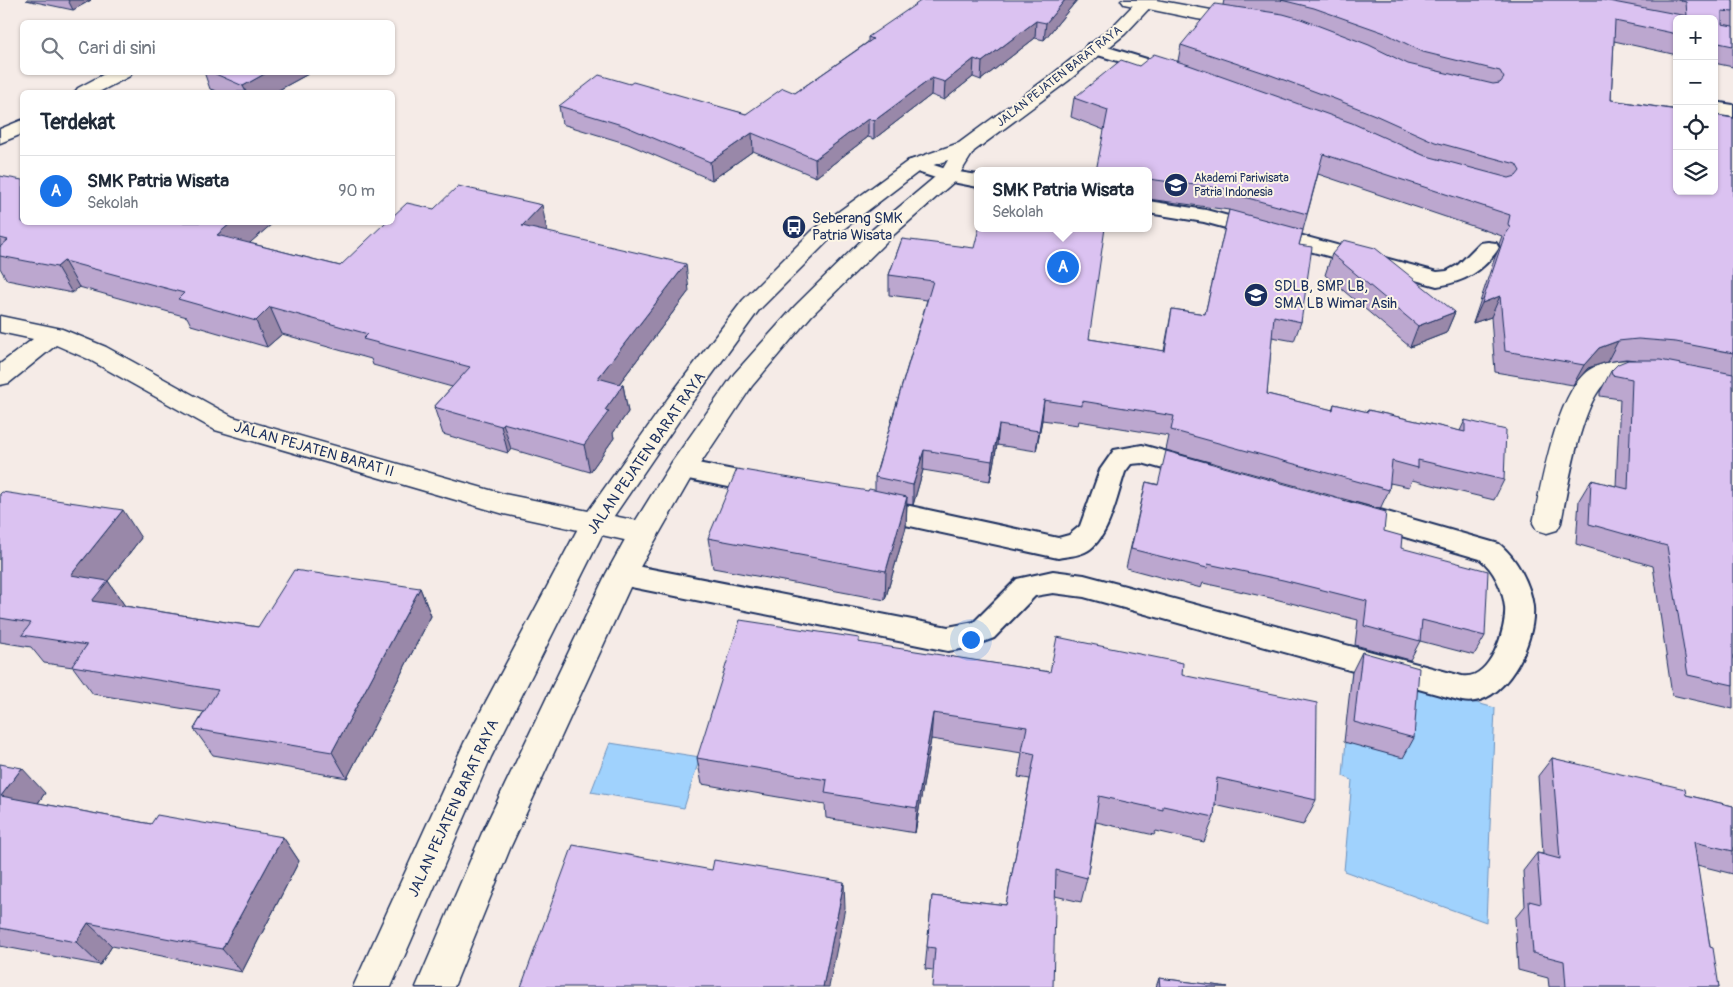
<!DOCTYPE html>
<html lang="id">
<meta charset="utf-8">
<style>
body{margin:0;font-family:Pangolin,sans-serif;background:#f6f6f7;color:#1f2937}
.controls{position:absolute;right:15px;top:15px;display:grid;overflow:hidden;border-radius:8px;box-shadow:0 1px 4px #0004}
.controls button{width:45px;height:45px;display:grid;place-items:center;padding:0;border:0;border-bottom:1px solid #e0e1e3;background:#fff;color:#1f2937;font:25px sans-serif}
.you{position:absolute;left:970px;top:639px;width:18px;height:18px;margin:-12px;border:4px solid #fff;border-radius:50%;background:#1a73e8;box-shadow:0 0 0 8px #1a73e833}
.badge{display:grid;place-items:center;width:32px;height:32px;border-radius:50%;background:#1a73e8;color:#fff;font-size:16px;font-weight:700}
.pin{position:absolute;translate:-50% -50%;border:2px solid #fff;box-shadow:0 1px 5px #0006}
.popup{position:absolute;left:974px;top:167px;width:178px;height:65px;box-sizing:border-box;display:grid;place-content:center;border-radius:8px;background:#fff;filter:drop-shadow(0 1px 4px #0005);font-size:16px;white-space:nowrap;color:#747a83}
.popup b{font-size:19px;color:#1f2937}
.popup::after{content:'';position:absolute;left:50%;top:100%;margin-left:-10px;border:10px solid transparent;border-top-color:#fff}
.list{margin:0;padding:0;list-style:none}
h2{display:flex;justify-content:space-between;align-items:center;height:65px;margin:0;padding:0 20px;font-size:21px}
h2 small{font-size:16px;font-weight:400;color:#747a83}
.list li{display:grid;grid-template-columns:32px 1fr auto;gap:15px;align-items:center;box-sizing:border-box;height:70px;padding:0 20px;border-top:1px solid #e0e1e3}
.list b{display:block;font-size:19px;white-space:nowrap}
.list p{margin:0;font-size:16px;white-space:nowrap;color:#747a83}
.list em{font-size:16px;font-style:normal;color:#747a83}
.icon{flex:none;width:28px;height:28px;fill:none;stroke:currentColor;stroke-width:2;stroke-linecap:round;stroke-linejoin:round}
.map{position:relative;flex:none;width:1733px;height:987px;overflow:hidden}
.search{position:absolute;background:#fff;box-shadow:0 1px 4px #0004;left:20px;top:20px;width:375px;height:55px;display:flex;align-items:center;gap:12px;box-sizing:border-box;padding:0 18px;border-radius:8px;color:#747a83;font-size:19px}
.panel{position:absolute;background:#fff;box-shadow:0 1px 4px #0004;left:20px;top:90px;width:375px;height:135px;border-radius:8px}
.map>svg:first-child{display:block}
.water{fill:#a0d2fd;stroke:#6b91bd}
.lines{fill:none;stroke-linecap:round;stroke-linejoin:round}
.lane-casing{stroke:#1b2f5e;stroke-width:4}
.street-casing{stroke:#1b2f5e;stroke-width:3}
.secondary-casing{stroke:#1b2f5e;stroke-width:3}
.lane{fill:#fcf5e5;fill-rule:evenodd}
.street{fill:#fcf5e5;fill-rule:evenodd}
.secondary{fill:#fcf5e5;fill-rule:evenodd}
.wall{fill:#bca7cf;stroke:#1b2f5e}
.shaded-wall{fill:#9988a9;stroke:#1b2f5e}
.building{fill:#dbc2f1;stroke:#1b2f5e}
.labels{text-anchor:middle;stroke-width:4;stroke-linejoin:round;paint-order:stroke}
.far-street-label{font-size:12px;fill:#1b2f5e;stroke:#fcf5e5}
.far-poi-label{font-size:12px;fill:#1b2f5e;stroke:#fcf5e5;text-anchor:start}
.poi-label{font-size:15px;fill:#1b2f5e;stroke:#fcf5e5;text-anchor:start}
.street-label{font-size:15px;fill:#1b2f5e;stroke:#fcf5e5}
</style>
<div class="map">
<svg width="1733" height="987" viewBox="0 0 1733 987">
<rect width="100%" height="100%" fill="#f5ebe7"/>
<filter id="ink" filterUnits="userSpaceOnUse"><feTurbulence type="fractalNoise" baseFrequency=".02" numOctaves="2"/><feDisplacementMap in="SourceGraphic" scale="10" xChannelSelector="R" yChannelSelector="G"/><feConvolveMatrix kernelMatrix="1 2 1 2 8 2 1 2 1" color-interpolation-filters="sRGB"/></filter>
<g filter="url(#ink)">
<g class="water">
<polygon points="1352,669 1495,708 1486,922 1344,871 1352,780 1343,776"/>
<polygon points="610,743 700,757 684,808 591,792"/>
</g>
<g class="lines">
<g class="lane-casing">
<g id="lane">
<polygon points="1094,43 1183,70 1186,74 1183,78 1177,79 1088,52 1085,48 1088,44"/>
<polygon points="1714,102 1733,105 1733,117 1714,114"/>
<polygon points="915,159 952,171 978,175 978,187 942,180 908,169 905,165 908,161"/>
<path d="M1148,201L1206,210L1437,272L1447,271L1458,265L1480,243L1488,242L1496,243L1499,248C1483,271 1465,282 1437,286L1204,222L1148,213Z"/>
<path d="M1142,445L1208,463L1212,470L1208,477L1199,479L1142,463L1131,464L1125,472C1117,495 1109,541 1085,552C1077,556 1067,556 1058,558L873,518L864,515L860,508L864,501L873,498L1058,538L1069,535L1080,526L1100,470L1114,450Z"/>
<polygon points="682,460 769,477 778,479 782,486 778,493 769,495 673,476 669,469 673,462"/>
<path d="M1352,502L1499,544C1516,557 1531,585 1533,607C1536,643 1504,709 1462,701L1084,597L1053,593L1035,596L994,638L967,648L948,651L621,585L611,582L607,574L611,566L621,563L948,627L974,622L1017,579L1053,571L1084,575L1462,676C1490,681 1507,629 1505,607C1503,589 1494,570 1480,559L1343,519L1339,512L1343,505Z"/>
</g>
</g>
<g class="street-casing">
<g id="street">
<polygon points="1121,0 1156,0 1244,16 1250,17 1253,21 1250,25 1244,26 1197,19 1124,4"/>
<polygon points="108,72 132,72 130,76 99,92 75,92 78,88"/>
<polygon points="22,120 22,134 0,143 0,129"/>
<polygon points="0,316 62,329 106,347 233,417 504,494 643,522 653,525 657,533 653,541 643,544 504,514 215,430 88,359 56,345 9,383 0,385 0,364 33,339 0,332"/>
<path d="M1637,360L1659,364L1663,370L1659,376C1643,380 1625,373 1610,380C1582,393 1567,493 1561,523L1557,530L1547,533L1537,530L1533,523C1541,486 1557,391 1589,370C1602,361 1622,360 1637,360Z"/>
</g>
</g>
<g class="secondary-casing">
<polygon id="secondary" points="1138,0 1157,0 1125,34 1068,81 974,151 956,180 889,239 811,316 752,386 692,476 636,574 511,846 454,987 416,987 482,833 606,574 633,525 672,462 734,374 795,306 873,229 941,172 948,160 922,169 828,241 759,310 687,409 605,529 491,757 391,987 353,987 464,743 584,517 669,397 743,300 812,231 908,161 959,143 1054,73 1113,26"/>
</g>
<use href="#lane" class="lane"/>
<use href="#street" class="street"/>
<use href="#secondary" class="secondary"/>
</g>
<g class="wall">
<polygon points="26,0 91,0 73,10"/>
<polygon points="1077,0 1044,40 1035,38 981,80 973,77 944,100 931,95 874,139 868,137 816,177 753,151 712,180 628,144 562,124 559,106 630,84 746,114 795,93 868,42 868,37"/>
<polygon points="1224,0 1733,0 1733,67 1714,63 1714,19 1677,19 1677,55 1614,41 1611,100 1733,118 1733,709 1672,695 1653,566 1576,544 1579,500 1591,480 1616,486 1620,399 1600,396 1600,392 1611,371 1636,360 1626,359 1607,362 1588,368 1573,385 1495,372 1491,317 1473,323 1495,257 1500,246 1499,244 1502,236 1318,174 1299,245 1301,322 1294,341 1272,337 1267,394 1332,410 1334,404 1367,412 1368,410 1460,431 1465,420 1504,480 1494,500 1412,480 1409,487 1390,483 1389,490 1380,509 1166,450 1169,436 1079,421 1078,425 1042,420 1036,451 997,445 990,481 923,470 913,505 907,504 906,527 885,600 713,568 708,538 868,491 875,490 875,477 927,300 889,295 889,275 902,239 1089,339 1164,351 1172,309 1205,314 1229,210 1148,199 1148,171 1104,130 1071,117 1074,98 1139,66 1178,61 1181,45 1223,5"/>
<polygon points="204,72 308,72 308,74 275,92 219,92 210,89"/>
<polygon points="0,176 22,222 272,222 273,223 249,243 340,266 434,209 547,231 547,232 689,291 619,384 623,385 628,412 613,433 614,438 590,472 511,449 508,453 443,434 434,407 452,387 373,365 371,359 282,334 267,347 191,325 187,317 79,287 72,293 7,280 0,268"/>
<polygon points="1332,254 1455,312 1446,333 1410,347 1325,275"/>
<polygon points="1146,482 1384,531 1401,548 1485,636 1474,655 1420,641 1410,660 1355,645 1358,620 1275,599 1203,583 1201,588 1126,568"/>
<polygon points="0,494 141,538 108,581 125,606 258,627 420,588 431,616 347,778 213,755 194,729 204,712 93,694 73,667 44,663 31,647 0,642"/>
<polygon points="859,638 859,643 1050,672 1182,675 1316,800 1303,825 1215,805 1214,817 1204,842 1156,831 1154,835 1096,822 1087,878 1081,902 1055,896 933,970 925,969 932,896 1006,905 1030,779 1018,777 1022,753 931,739 915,833 826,818 825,805 702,784 697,758"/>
<polygon points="1362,652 1414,738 1403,758 1344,742 1352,672"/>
<polygon points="1552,758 1686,795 1733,806 1733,874 1697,865 1710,947 1719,987 1549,987 1548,978 1518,970 1515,918 1525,906 1523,871 1537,853 1543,854 1538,776"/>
<polygon points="0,764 45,793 38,803 151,824 283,837 299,861 242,972 112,946 100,965 0,946"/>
<polygon points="1159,978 1228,987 1156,987"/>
</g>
<g class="shaded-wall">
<polygon points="68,0 91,0 73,10"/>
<polygon points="1065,0 1077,0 1044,40 1046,23"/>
<polygon points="1036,21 1035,38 981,80 982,62"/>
<polygon points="974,59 973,77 944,100 945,82"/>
<polygon points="268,72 308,72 308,74 275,92 246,92 243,86"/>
<polygon points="932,78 931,95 874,139 874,121"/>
<polygon points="868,119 868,137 816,177 815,159"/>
<polygon points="752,133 753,151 712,180 710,162"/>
<polygon points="542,205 547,231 528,252 522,226"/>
<polygon points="232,222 272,222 273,223 229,261 217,235"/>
<polygon points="64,261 79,287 72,293 57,267"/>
<polygon points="686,264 689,291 603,405 598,378"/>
<polygon points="1500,296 1491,317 1473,323 1482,303"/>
<polygon points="270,307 282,334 267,347 256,321"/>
<polygon points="1455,312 1446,333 1410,347 1418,326"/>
<polygon points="1618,341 1607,362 1588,368 1573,385 1584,365 1599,348"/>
<polygon points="623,385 628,412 613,433 614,438 590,472 584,445 605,410"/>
<polygon points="1044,400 1042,420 1036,451 1039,431"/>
<polygon points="503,423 511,449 508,453 501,426"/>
<polygon points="999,425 997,445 990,481 992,461"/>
<polygon points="924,450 923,470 913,505 913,485"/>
<polygon points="907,497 906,527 885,600 886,571"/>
<polygon points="123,510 141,538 108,581 127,609 112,629 71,575"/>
<polygon points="420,588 431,616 347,778 332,752"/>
<polygon points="933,713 931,739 915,833 917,808"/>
<polygon points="22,768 45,793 25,821 1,796"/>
<polygon points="283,837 299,861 242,972 222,949"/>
<polygon points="844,882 845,908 829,987 823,987"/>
<polygon points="88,923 112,946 100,965 76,942"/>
</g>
<g class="building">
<polygon points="922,0 1065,0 1046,23 1036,21 982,62 974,59 945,82 932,78 874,121 868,119 815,159 752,133 710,162 625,126 559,106 599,75 630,84 633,82 746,114 783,88 795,93 873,39 868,37"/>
<polygon points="1281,0 1603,0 1687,16 1686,2 1678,0 1733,0 1733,12 1722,11 1722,24 1733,26 1733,46 1714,42 1714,19 1677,19 1677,34 1615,21 1611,100 1677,110 1677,191 1714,191 1714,115 1733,118 1733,353 1676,342 1638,339 1618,341 1599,348 1584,365 1505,351 1500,296 1482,303 1504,237 1510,228 1508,224 1510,215 1323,154 1307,214 1233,194 1234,190 1148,179 1148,171 1096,171 1108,110 1074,98 1121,60 1139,66 1154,54 1189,65 1352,123 1423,155 1509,178 1516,176 1520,171 1516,164 1435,142 1375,115 1335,99 1268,74 1181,45 1215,4 1283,14 1301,19 1369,45 1408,64 1493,84 1500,83 1504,78 1500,71 1423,52 1385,33 1314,8"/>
<polygon points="211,72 268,72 243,86"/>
<polygon points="0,176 22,180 22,222 232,222 217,235 340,266 386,222 392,222 392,217 407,203 434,209 458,186 542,205 522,226 686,264 598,378 623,385 605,410 609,411 584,445 503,423 501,426 434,407 470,367 363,339 368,334 270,307 256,321 178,299 184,293 64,261 57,267 0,256 0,247 8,240 0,238"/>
<polygon points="1229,210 1303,230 1299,245 1312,247 1301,322 1274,316 1267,394 1333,410 1334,404 1368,412 1368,410 1465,432 1465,420 1506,430 1504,480 1418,460 1418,468 1392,461 1389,490 1171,430 1174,416 1082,401 1082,406 1044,400 1039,431 999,425 992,461 924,450 913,485 875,477 933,281 889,275 902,239 974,248 979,228 1105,228 1089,339 1165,351 1172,309 1205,314"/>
<polygon points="1344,240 1375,248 1455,312 1418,326 1332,254"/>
<polygon points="1628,360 1660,360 1733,374 1733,685 1688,675 1667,546 1589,524 1591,480 1628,489 1632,379 1612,375 1611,371 1618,364"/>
<polygon points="1166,451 1386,512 1384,531 1402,536 1401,548 1488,571 1485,636 1422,620 1420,641 1364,626 1367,601 1283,580 1208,564 1207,568 1131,549 1146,482 1158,485"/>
<polygon points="737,469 868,491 869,489 907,497 886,571 708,538"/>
<polygon points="2,492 123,510 71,575 108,581 92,601 258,627 294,570 420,588 332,752 194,729 218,690 72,666 87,645 22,635 31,623 0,618 0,494"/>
<polygon points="740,620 859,638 858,642 1050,672 1057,637 1183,663 1182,675 1317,703 1316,800 1217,778 1214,817 1163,806 1163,810 1099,796 1087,878 1056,870 1053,987 932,987 935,948 927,947 932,896 1006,905 1035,754 1022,751 1027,727 933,713 917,808 825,793 827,780 697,758"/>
<polygon points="1362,652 1419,668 1414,738 1354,722"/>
<polygon points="1552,758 1685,789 1686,795 1733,806 1733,851 1694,842 1710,947 1713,948 1719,987 1566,987 1564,961 1533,953 1529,901 1541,904 1537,853 1560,859"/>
<polygon points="0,764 22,768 1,796 151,824 157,815 283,837 222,949 88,923 76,942 0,928"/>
<polygon points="573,845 712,870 714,860 844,882 823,987 521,987"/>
<polygon points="1159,978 1228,987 1160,987"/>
</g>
</g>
<defs>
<g id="university-disc" transform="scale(1.25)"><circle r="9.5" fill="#1b2f5e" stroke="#fcf5e5"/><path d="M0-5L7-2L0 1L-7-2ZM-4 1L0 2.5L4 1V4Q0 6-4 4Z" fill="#fff"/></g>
<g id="bus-disc" transform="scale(1.25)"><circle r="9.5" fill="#1b2f5e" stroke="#fcf5e5"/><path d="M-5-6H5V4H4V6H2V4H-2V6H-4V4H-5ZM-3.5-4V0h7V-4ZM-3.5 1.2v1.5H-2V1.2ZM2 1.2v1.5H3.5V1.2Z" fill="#fff"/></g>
<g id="school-disc" transform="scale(1.25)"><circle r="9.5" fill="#1b2f5e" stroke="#fcf5e5"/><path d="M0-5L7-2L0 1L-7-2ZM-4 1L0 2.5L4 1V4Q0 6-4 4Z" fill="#fff"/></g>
</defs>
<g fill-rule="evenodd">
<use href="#university-disc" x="1176" y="185"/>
<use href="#bus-disc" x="794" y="227"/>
<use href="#school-disc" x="1256" y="295"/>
</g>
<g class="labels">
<g class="far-street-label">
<text transform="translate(1059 76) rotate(-38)" y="4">JALAN PEJATEN BARAT RAYA</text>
</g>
<g class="far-poi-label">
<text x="1194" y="182">Akademi Pariwisata<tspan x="1194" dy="14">Patria Indonesia</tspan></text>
</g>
<g class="poi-label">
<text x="812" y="223">Seberang SMK<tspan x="812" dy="17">Patria Wisata</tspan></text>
<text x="1274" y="291">SDLB, SMP LB,<tspan x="1274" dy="17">SMA LB Wimar Asih</tspan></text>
</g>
<g class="street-label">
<text transform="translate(314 449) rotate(16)" y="5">JALAN PEJATEN BARAT II</text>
<text transform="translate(646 453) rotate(-55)" y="5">JALAN PEJATEN BARAT RAYA</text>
<text transform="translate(453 808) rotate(-65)" y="5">JALAN PEJATEN BARAT RAYA</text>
</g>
</g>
</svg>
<div class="controls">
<button>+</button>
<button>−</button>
<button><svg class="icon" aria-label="locate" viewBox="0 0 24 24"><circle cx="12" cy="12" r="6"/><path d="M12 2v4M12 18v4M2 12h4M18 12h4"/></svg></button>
<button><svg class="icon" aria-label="layers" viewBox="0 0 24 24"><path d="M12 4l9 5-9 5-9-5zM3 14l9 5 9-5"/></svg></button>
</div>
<div class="you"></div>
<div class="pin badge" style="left:1063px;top:267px">A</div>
<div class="popup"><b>SMK Patria Wisata</b>Sekolah</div>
<div class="search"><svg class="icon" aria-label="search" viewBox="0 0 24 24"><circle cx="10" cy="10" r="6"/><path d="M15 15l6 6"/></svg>Cari di sini</div>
<section class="panel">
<h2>Terdekat<small></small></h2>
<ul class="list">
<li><span class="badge">A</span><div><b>SMK Patria Wisata</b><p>Sekolah</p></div><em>90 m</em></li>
</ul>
</section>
</div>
